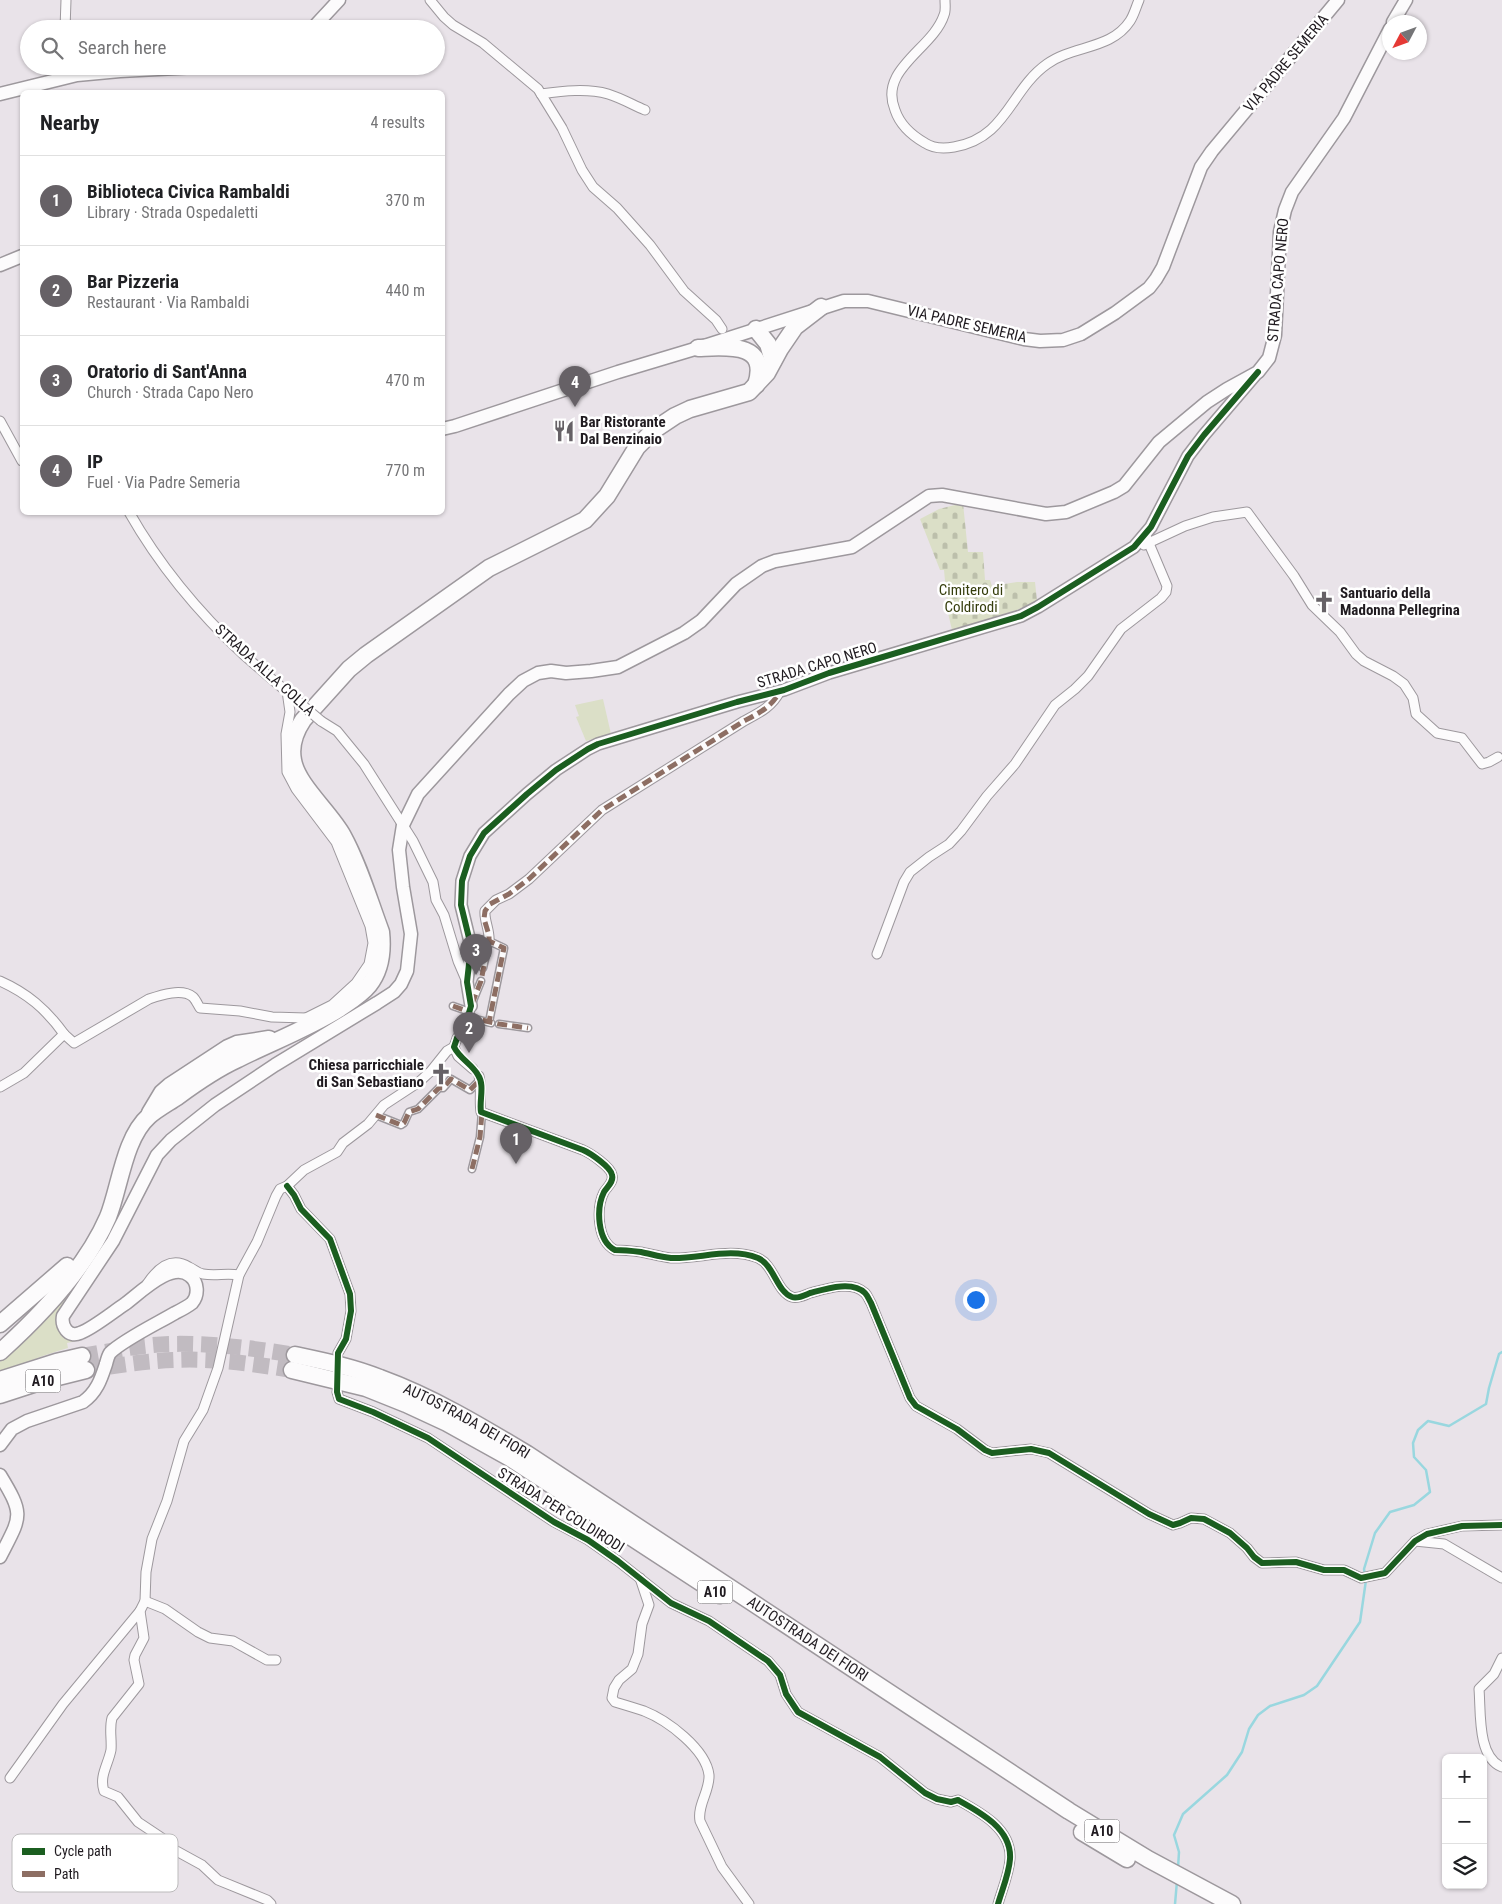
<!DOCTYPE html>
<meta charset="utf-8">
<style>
body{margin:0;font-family:"Roboto Condensed",sans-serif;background:#f6f6f6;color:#202124}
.controls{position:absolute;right:15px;bottom:15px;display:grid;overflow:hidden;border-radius:8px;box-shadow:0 1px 4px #0004}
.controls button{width:45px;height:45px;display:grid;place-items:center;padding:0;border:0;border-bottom:1px solid #e0e0e0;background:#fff;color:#202124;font:25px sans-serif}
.compass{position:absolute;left:1382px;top:15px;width:45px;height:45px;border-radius:50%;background:#fff;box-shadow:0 1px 4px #0004;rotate:229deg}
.you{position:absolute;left:975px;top:1299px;width:18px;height:18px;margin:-12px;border:4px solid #fff;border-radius:50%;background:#1a73e8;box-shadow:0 0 0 8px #1a73e833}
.badge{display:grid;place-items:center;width:32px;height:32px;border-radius:50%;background:#666166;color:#fff;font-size:16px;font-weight:700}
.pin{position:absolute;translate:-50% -41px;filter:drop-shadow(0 1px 2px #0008)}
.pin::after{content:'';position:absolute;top:26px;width:18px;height:15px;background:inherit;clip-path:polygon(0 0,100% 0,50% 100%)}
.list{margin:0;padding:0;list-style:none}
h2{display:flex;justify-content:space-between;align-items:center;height:65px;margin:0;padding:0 20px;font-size:21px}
h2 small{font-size:16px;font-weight:400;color:#757577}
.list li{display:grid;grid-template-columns:32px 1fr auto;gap:15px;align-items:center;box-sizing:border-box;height:90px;padding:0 20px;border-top:1px solid #e0e0e0}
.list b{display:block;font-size:19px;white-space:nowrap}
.list p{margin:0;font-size:16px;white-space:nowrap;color:#757577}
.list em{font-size:16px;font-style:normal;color:#757577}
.icon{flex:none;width:28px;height:28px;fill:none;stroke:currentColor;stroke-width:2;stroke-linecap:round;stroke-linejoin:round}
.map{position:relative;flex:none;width:1502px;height:1904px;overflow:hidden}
.search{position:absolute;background:#fff;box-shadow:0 1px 4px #0004;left:20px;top:20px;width:425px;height:55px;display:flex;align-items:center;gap:12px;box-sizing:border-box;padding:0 18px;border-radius:28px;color:#757577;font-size:19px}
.panel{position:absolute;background:#fff;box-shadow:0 1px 4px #0004;left:20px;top:90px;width:425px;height:425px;border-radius:8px}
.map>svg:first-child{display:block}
.green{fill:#dbdfc7}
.cemetery{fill:url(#cemetery-stones)}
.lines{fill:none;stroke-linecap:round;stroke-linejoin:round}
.stream{stroke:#99d7df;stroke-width:2.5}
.motorway-tunnel{stroke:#c1bbc1;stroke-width:16;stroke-dasharray:16 8;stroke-linecap:butt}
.pedestrian-casing{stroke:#9d989d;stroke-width:9}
.minor-casing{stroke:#9d989d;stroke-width:11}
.tertiary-casing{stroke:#9d989d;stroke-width:14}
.secondary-casing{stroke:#9d989d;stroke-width:15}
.motorway-casing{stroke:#9d989d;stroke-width:19}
.pedestrian{stroke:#fcfbfc;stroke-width:6}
.minor{stroke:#fcfbfc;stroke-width:9}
.tertiary{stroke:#fcfbfc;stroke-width:11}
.secondary{stroke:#fcfbfc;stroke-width:12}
.motorway{stroke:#fcfbfc;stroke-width:16}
.minor-bridge-casing{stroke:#9d989d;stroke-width:11;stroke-linecap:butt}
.minor-bridge{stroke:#fcfbfc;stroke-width:9}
.quiet{stroke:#8d6e63;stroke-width:5;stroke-dasharray:10 5;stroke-linecap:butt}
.cycleway-casing{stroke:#fff;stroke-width:9}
.cycleway{stroke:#1b5e20;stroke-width:6}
.labels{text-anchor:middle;stroke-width:5;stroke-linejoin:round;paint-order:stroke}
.shield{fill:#fff;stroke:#635f63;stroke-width:1}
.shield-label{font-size:14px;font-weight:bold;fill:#201b20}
.street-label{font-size:15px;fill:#201b20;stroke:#fff}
.poi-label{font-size:15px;font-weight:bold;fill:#201b20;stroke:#fff;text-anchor:start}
.park-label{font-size:15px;fill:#353d0c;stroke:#fff}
.key{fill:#fff;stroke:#bcbbbc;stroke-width:1}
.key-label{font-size:14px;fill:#201b20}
</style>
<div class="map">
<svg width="1502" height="1904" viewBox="0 0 1502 1904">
<defs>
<pattern id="cemetery-stones" width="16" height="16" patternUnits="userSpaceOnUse" patternTransform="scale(1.25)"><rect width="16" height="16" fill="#dbdfc7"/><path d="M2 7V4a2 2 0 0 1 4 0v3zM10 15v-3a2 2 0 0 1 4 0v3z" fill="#bcbfab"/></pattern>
</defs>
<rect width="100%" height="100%" fill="#e9e3e9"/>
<g class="green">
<polygon points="603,699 611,734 586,741 576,717 579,716 575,705"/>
<path d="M92,1265L57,1320L58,1328L76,1339V1341L67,1343L68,1348C45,1354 24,1364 0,1371V1362L39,1325Z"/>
</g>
<polygon class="cemetery" points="963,503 968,552 983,552 985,580 990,580 992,586 1017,582 1035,582 1037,601 1017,610 952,630 948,613 944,570 940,570 920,519 939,509"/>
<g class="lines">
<g class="stream">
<polyline points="1365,1575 1364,1569 1375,1533 1390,1512 1414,1505 1430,1492 1426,1470 1414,1457 1413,1443 1418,1430 1428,1421 1449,1426 1486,1404 1489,1388 1499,1354 1502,1352"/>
<polyline points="1178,1868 1179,1852 1174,1835 1183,1814 1227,1775 1242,1752 1249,1729 1258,1715 1270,1706 1304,1695 1317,1686 1360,1622 1366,1580"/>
<polyline points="1175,1904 1177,1881"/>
</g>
<g class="motorway-tunnel">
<path d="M82,1356C111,1351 140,1345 169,1344C211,1343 253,1348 295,1355"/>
<path d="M86,1370C115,1366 144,1361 174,1360C213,1358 253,1364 292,1370"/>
</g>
<g class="pedestrian-casing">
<g id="pedestrian">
<polyline points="483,968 489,941 504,948 489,1022"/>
<polyline points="472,1003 481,981"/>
<polyline points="453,1006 470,1012"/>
<polyline points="468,1017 491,1023"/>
<polyline points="499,1024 528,1028"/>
<polyline points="376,1115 401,1125 404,1123 409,1112 418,1109 439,1088 443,1088 451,1079 470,1090 480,1080"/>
<polyline points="472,1169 480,1137 482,1112"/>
</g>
</g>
<g class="minor-casing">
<g id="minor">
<polyline points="430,0 444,17 453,25 483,43 538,89 562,128 582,170 593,187 617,208 650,245 684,291 716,320 722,329"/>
<path d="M945,0C945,5 946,11 944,15C933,49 878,69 895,110C900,125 911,135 925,143C934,149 943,149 954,147C1007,138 1010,90 1047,64C1073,45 1111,50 1130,21C1134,15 1136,7 1139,0"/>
<polyline points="65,29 66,0"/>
<path d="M541,94C563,91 587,88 608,94C621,98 633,105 645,110"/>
<polyline points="0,421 22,461"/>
<path d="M129,512C159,565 201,615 245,656C263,672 283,688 301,704"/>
<polyline points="1144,545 1185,526 1213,517 1247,512 1294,576 1312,605 1340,632 1356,654 1364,661 1393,676 1404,684 1413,698 1416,714 1437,733 1462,738 1482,764 1489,762 1498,757"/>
<polyline points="287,691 290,712 286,734 287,772 296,789 336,842 370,926 373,943 369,964 356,983 332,1005 306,1018"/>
<polyline points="321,721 337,731 364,764 413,841 433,882 436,900 444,915 458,961 467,982"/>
<path d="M470,940L489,941C490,930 484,921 485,911L496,900L509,894L529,879L602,810L744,721C759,713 772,707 780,691"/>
<polyline points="877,954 904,882 910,872 929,857 949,844 961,831 987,796 1015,764 1055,705 1075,689 1088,676 1121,629 1161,598 1166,592 1167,586 1145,534"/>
<path d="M0,981C27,993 46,1009 64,1034"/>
<polyline points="471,1006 465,1026 457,1038 454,1047 458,1056 473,1069"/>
<path d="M479,1076C482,1088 479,1100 481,1112L583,1150C590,1153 611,1167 612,1175C614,1182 607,1187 604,1192C596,1208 597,1241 615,1250C624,1250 633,1251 641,1252C651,1254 661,1257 671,1258C700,1259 730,1247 758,1258C774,1265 777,1292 792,1297C798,1299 805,1295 810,1293C825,1289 852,1280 865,1293C868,1296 869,1300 871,1303L910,1398L916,1406L957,1429L985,1450L992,1453L1031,1449L1049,1453L1149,1514L1173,1525L1180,1523L1191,1518L1204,1519L1230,1533L1247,1548L1254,1557L1262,1563L1296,1562L1324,1570H1344L1361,1578L1385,1573L1415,1541L1427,1534L1462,1526L1502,1525"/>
<path d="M0,1087L24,1073L64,1034L74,1043L149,999C161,995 182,988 193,997C196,1000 198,1005 200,1008L240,1011L272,1017L306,1018L310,1020"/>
<polyline points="287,1186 294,1195 301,1209 330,1239 350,1294 351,1311 346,1339 338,1353"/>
<path d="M147,1284C157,1269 171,1256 189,1267C194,1269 197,1273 203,1274C215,1276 227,1273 239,1275"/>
<path d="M337,1392L339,1399L373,1412L428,1438L554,1522L588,1540L618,1561L671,1603L709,1621L768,1661L780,1675L786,1694L798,1712L880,1757L925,1793L937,1799L951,1802L958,1800C980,1812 1012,1829 1010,1859C1009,1874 1002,1890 998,1904"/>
<polyline points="1415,1541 1444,1544 1502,1578"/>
<path d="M640,1578L649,1605L642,1624L638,1654L632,1669L619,1680L614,1688L612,1698L615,1702C625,1705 635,1708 644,1711C667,1720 706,1749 709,1775C710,1791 697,1805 700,1821L722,1867L749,1904"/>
<polyline points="145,1601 165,1609 198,1632 210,1638 233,1641 267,1660 276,1660"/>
<path d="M1502,1658L1494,1674L1479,1689C1481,1712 1477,1757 1502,1767"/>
<polyline points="10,1778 63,1704 140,1611"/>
<path d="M271,1904L267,1900L218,1880L202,1865L171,1848L162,1838L138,1822L118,1797L104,1791C99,1776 108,1765 111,1750C112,1739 109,1729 112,1718L139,1684L134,1660L135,1655L144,1638L140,1611L145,1601L146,1572L152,1539L167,1501L184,1441L203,1410L218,1368L239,1275L257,1242L276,1196L280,1189L287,1186L304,1170L337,1152L343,1143L368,1124L384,1105L419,1082L431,1071L447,1051L454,1047"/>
</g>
</g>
<g class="tertiary-casing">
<polyline id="tertiary" points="471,1006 467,982 471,946 461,905 462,881 470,856 484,833 527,794 556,770 588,749 598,744 737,702 784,690 829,673 1021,616 1038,607 1134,547 1151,527 1188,456 1204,435 1257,373"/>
</g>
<g class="secondary-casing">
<g id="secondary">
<polyline points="1393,22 1406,0"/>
<polyline points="312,29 339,0"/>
<polyline points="0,94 77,75 120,71 215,66"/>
<polyline points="0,265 22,256"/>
<polyline points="442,429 455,426 618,372 698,348 844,301 868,301 1024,339 1040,341 1063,340 1081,334 1115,313 1149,288 1156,279 1163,267 1201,167 1212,151 1338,0"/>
<path d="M0,1445L12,1429L27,1421L83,1402C97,1392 101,1379 106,1364C107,1360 108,1356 110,1353C123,1340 158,1323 175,1313C181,1310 187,1307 192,1303C199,1295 198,1282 190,1276C172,1260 139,1294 125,1304C113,1312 92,1329 80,1333C68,1338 61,1326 63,1316L113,1241L157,1155L171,1140L215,1105L275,1065L377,1003L394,992L401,984L407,971L411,934L403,887L399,850L403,825L418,794L509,694L523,681L538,673L551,671L566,673L591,671L618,667L684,633L701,621L736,584L762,566L775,561L852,547L929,496L942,495L1046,514L1066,512L1114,492L1124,486L1159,442L1207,402L1227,389L1258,372L1269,358L1275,335L1280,232L1285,210L1292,192L1344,118L1390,29"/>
<path d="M0,1475C25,1516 21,1516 0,1557"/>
</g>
</g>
<g class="motorway-casing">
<g id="motorway">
<polyline points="756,329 768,344 773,361"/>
<path d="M698,348C725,347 770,341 756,385"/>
<polyline points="150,1113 162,1093 170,1086 228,1048 237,1044 269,1039"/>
<polyline points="0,1324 67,1266"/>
<path d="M0,1352C41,1315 86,1268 108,1217C120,1187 124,1138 149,1116C157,1109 168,1103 177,1097C196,1083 216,1069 238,1059C272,1042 307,1029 339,1009C349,1002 361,995 369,985C381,970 383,951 381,932C369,900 359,865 343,836C330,812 297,785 293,760C290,745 295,732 303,720L349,669L366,655L489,568L585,520L607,496L637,447L654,430L675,416L690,409L749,392L767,373L780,349L795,327L821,307"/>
<path id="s1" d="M295,1355C323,1361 353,1367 380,1378C432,1397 479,1425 527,1454L1069,1811L1148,1859L1232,1904"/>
<polyline points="292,1370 366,1388 406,1404 447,1423 510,1458 720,1595"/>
<polyline points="0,1380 56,1362 82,1356"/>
<polyline points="0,1395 46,1380 86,1370"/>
<polyline points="1082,1832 1127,1859"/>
</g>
</g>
<use href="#pedestrian" class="pedestrian"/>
<use href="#minor" class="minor"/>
<use href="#tertiary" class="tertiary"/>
<use href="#secondary" class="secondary"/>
<use href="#motorway" class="motorway"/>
<g class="minor-bridge-casing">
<polyline id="minor-bridge" points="301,704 321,721"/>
</g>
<use href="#minor-bridge" class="minor-bridge"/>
<g class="quiet">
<polyline points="470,940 489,941 504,948 489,1022"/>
<path d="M472,1004L481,981L489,941V935L484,919L485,911L490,904L509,894L529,879L602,810L744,721C759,713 772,707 780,691"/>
<polyline points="453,1006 470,1012"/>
<polyline points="468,1017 499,1024 528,1028"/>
<polyline points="376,1115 401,1125 404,1123 409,1112 418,1109 439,1088 443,1088 451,1079 470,1090 480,1080"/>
<polyline points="472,1169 480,1137 482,1112"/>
</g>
<g class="cycleway-casing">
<g id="cycleway">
<path d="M1258,372L1204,435L1188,456L1151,527L1134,547L1038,607L1021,616L829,673L784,690L737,702L598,744L588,749L556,770L527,794L484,833L470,856L462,881L461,905L471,946L467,982L471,1006L465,1026L457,1038L454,1047C460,1059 472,1064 478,1075C485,1085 479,1101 481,1112L583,1150C590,1153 611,1167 612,1175C614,1182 607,1187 604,1192C596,1208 597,1241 615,1250C624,1250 633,1251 641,1252C651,1254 661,1257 671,1258C700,1259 730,1247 758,1258C774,1265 777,1292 792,1297C798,1299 805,1295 810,1293C825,1289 852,1280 865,1293C868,1296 869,1300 871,1303L910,1398L916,1406L957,1429L985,1450L992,1453L1031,1449L1049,1453L1149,1514L1173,1525L1180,1523L1191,1518L1204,1519L1230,1533L1247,1548L1254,1557L1262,1563L1296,1562L1324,1570H1344L1361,1578L1385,1573L1415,1541L1427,1534L1462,1526L1502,1525"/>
<path d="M287,1186L294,1195L301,1209L330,1239L350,1294L351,1311L346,1339L338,1353L337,1392L339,1399L373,1412L428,1438L554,1522L588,1540L618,1561L671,1603L709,1621L768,1661L780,1675L786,1694L798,1712L880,1757L925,1793L937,1799L951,1802L958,1800C980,1812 1012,1829 1010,1859C1009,1874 1002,1890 998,1904"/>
</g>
</g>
<use href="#cycleway" class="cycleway"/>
</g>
<defs>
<g id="restaurant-bare" transform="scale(1.725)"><path d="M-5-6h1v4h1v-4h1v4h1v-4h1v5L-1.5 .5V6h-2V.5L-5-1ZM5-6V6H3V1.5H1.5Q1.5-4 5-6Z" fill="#666166" stroke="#fff" stroke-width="2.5" paint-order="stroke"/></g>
<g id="church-bare" transform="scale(1.725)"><path d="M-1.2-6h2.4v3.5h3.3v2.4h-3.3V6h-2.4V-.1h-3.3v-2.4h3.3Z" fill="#666166" stroke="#fff" stroke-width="2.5" paint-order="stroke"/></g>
</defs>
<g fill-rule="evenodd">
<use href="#restaurant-bare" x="564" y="431"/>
<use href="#church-bare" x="1324" y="602"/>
<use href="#church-bare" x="441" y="1074"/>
</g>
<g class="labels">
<g class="shield">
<rect x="25.5" y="1369.5" width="35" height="23" rx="4"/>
<rect x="697.5" y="1580.5" width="35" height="23" rx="4"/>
<rect x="1084.5" y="1819.5" width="35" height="23" rx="4"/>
</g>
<g class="shield-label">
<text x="43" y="1386">A10</text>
<text x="715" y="1597">A10</text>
<text x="1102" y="1836">A10</text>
</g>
<g class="street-label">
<text transform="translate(1286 63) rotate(-50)" y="5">VIA PADRE SEMERIA</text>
<text transform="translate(1278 280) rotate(-85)" y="5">STRADA CAPO NERO</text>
<text transform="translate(967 324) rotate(13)" y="5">VIA PADRE SEMERIA</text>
<text transform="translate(817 665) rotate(-17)" y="5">STRADA CAPO NERO</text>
<text transform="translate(265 670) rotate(42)" y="5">STRADA ALLA COLLA</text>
<text dy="5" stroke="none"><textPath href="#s1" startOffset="185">AUTOSTRADA DEI FIORI</textPath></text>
<text transform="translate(561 1510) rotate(32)" y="5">STRADA PER COLDIRODI</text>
<text dy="5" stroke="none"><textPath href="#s1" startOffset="590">AUTOSTRADA DEI FIORI</textPath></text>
</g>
<g class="poi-label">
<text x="580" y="427">Bar Ristorante<tspan x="580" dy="17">Dal Benzinaio</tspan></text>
<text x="1340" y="598">Santuario della<tspan x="1340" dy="17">Madonna Pellegrina</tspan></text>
<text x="424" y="1070" text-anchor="end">Chiesa parricchiale<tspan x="424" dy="17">di San Sebastiano</tspan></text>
</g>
<g class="park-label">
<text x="971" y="595">Cimitero di<tspan x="971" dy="17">Coldirodi</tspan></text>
</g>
</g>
<rect x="12" y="1834" width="166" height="58" rx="8" class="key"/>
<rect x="22" y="1848" width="23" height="7" fill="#1b5e20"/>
<rect x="22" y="1871" width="23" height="6" fill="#8d6e63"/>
<g class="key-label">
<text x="54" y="1856">Cycle path</text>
<text x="54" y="1879">Path</text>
</g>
</svg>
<div class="controls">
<button>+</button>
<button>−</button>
<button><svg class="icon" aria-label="layers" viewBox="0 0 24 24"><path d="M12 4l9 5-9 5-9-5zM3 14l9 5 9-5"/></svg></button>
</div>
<svg class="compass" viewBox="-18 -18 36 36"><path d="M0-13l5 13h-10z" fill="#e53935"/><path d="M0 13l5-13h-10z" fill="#757577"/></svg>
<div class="you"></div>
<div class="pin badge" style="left:516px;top:1164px">1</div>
<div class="pin badge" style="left:469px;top:1053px">2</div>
<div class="pin badge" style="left:476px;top:975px">3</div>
<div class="pin badge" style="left:575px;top:407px">4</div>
<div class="search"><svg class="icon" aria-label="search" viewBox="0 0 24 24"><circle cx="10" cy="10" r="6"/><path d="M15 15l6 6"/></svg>Search here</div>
<section class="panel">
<h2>Nearby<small>4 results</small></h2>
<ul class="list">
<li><span class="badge">1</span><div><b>Biblioteca Civica Rambaldi</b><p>Library · Strada Ospedaletti</p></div><em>370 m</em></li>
<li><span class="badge">2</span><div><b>Bar Pizzeria</b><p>Restaurant · Via Rambaldi</p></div><em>440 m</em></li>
<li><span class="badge">3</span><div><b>Oratorio di Sant'Anna</b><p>Church · Strada Capo Nero</p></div><em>470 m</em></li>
<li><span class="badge">4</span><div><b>IP</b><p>Fuel · Via Padre Semeria</p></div><em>770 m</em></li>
</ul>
</section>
</div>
